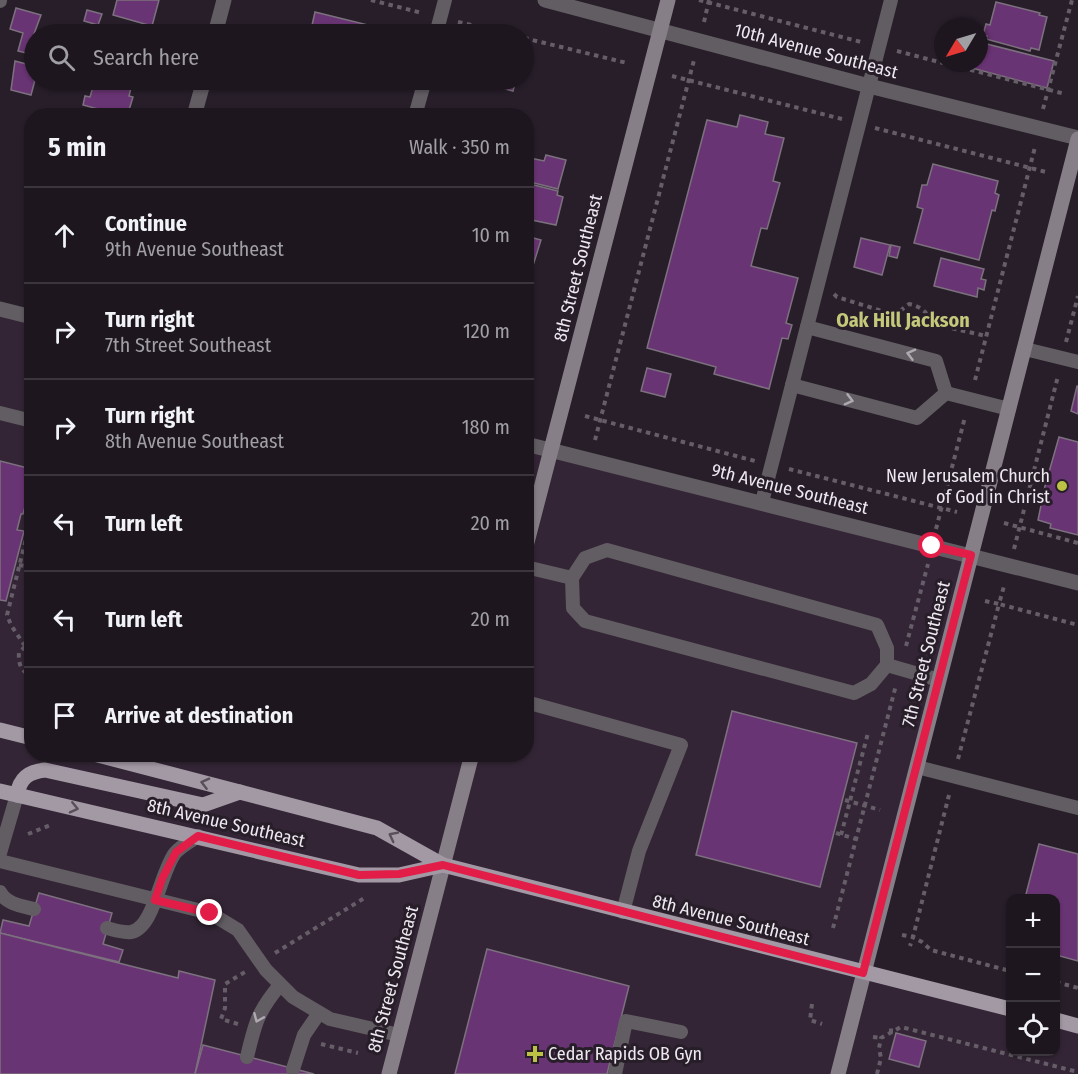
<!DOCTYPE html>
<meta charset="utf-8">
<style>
body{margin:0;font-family:"Fira Sans Condensed",sans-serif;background:#2a232c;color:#f1f3f6}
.controls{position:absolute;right:18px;bottom:18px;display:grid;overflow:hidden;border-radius:12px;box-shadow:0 2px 4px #0004}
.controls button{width:54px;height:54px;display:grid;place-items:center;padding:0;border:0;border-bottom:2px solid #3b353d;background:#1d161f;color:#f1f3f6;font:30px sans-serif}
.compass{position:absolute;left:934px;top:18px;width:54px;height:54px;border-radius:50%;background:#1d161f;box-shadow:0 2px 4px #0004;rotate:232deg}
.stop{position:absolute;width:18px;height:18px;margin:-14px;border:4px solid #e11d48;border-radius:50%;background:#fff}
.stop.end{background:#e11d48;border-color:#fff;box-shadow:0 2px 6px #0008}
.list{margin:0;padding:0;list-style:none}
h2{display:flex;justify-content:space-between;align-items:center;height:78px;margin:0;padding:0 24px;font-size:26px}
h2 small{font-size:20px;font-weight:400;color:#a09fa4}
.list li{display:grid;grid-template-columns:39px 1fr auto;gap:18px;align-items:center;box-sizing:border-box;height:96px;padding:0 24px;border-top:2px solid #3b353d}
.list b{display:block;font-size:22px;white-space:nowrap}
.list p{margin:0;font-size:20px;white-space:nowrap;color:#a09fa4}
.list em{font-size:20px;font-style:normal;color:#a09fa4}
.icon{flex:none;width:33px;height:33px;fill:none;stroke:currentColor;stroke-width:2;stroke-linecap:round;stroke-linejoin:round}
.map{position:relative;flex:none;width:1078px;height:1074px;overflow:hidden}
.search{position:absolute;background:#1d161f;box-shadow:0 2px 4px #0004;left:24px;top:24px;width:510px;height:66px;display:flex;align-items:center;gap:15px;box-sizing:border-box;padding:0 21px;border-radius:33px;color:#a09fa4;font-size:22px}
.panel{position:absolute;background:#1d161f;box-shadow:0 2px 4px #0004;left:24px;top:108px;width:510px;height:654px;border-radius:24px}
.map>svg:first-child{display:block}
.built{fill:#332535}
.building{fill:#693473;stroke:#7c717e;stroke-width:1.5}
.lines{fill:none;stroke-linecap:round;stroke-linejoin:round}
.path{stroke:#655d67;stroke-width:4;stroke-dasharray:4.5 4.5;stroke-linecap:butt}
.lane{stroke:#625d63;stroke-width:14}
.street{stroke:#625d63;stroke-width:15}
.secondary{stroke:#877f88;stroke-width:15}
.primary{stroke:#a399a5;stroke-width:15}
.oneway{stroke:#afa9b1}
.oneway2{stroke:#594f5b}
.route{stroke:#e11d48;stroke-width:8}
.poi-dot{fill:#bcc044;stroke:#271e29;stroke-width:2}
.labels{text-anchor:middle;stroke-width:6;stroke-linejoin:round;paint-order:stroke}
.street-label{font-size:18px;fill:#eee8f0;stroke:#271e29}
.poi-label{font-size:18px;fill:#eee8f0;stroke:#271e29;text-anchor:end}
.neighbourhood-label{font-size:20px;font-weight:bold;fill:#c4c87a;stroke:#271e29}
</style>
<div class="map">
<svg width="1078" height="1074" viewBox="0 0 1078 1074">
<rect width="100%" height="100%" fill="#271e29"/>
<polygon class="built" points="0,306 31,315 32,754 526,754 527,441 971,555 863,973 1010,1011 1010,1052 1056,1052 1056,1023 1078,1029 1078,1074 0,1074"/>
<g class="building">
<polygon points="117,0 159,0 152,26 113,15"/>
<polygon points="996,2 1040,13 1039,15 1047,17 1039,50 1031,48 1030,51 986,39 987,36 983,35 986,24 990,25"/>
<polygon points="16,8 41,15 34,34 34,55 18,51 23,33 10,29"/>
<polygon points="87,10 102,14 98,25 84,21"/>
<polygon points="315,12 372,26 370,34 310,34"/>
<polygon points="979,42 1054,61 1047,88 968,67 969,63 979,63"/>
<polygon points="15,61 34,66 34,80 37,80 35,80 31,95 11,90"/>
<polygon points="95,80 131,88 129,96 133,97 129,110 125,109 124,116 83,105 85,96 90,97"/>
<polygon points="119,80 140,80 139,85"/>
<polygon points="384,80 412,80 410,86"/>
<polygon points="470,80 516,80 513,91"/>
<polygon points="740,115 768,122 765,134 784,138 773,181 780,183 767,229 761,228 751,266 798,278 786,323 792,325 788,339 782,338 769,389 714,374 716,367 647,348 707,120 737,127"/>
<polygon points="546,155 566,160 558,189 526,181 530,158 544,161"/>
<polygon points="933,164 998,181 995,193 999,195 995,211 992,210 979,260 914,243 923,209 917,207 922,185 927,185"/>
<polygon points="526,183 558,191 557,195 563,197 556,225 526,219"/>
<polygon points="526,236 541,240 530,275 526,274"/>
<polygon points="861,238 890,245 882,275 854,267"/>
<polygon points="891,245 900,247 897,258 889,256"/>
<polygon points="941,258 984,269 981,279 986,280 984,290 978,288 977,297 934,286"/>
<polygon points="647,368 671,374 665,397 641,391"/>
<polygon points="1077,386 1078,386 1078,414 1071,411"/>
<polygon points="1059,437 1078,442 1078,535 1050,528 1051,524 1038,520 1045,486"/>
<polygon points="0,461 32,469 32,482 23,514 21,514 17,530 24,531 6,601 0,600"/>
<polygon points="732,711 857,743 820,887 696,855"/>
<polygon points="1039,844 1078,854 1078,961 1056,955 1056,898 1025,898"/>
<polygon points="39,893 112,913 103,944 123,950 119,962 0,933 3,920 29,926"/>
<polygon points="0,933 178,978 179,971 215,980 195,1074 0,1074"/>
<polygon points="487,949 629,986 607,1074 455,1074"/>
<polygon points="896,1033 926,1041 919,1067 889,1059"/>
<polygon points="203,1045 314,1074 195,1074"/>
</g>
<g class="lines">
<g class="path">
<polyline points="371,0 422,13"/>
<polyline points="699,0 861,42"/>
<polyline points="458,22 510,34"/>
<polyline points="704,22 709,0"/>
<polyline points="524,38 627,63"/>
<polyline points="897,51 943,63"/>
<polyline points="944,63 1065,94"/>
<polyline points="672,76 842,119"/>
<polyline points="1043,109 1072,0"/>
<polyline points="875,128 1046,172"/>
<path d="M834,294L837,297L895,315L909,304C922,307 927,312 933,324L986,336"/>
<polyline points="1066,342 1078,296"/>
<polyline points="975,380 1035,147"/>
<polyline points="585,416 755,461"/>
<polyline points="595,440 694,60"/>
<polyline points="789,469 957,512"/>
<polyline points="1004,523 1078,543"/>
<polyline points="936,529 965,417"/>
<polyline points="1014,549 1058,376"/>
<polyline points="19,565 32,567"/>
<polyline points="985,601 999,604 1004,586"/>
<path d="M32,641L19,652C18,664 21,671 32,677"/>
<polyline points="25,646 11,625 7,615 32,515"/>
<polyline points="906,646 928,564"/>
<polyline points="958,759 999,604 1078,625"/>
<polyline points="949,795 913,937 922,942 931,950 1010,971"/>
<polyline points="845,800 880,810"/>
<polyline points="836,833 856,839"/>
<polyline points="28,834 53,824"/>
<polyline points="841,835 868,733"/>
<polyline points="833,928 896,685"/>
<polyline points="902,935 913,937 910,946"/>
<polyline points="275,953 366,897"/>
<polyline points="1056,982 1078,988"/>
<polyline points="812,1004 810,1020 822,1024"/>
<polyline points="238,1024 221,1019 225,1008 225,984 245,972"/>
<polyline points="891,1033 891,1024"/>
<polyline points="873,1037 881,1038"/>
<polyline points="321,1044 358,1053"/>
<polyline points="877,1074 881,1058 879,1048 881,1038 901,1027 1078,1072"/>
</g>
<g class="lane">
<polyline points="0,1 0,0"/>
<polyline points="436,34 445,0"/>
<polyline points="415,116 425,80"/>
<polyline points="807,327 936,361 946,393"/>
<polyline points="1025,349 1078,362"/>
<polyline points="792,385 917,418 946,393"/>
<polyline points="946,393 1009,409"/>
<polyline points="0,413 32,421"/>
<polyline points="762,502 891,0"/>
<polyline points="526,567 572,578 585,558 607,550 877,625 887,648 887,665 939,680"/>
<polyline points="572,578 573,608 585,621 854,693 871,684 887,665"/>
<polyline points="526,702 681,745 639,851 623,912"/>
<polyline points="917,767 1078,808"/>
<polyline points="0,853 17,795"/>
<polyline points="0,861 210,913 238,930 266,970 293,997 330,1019 399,1035"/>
<path d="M0,892C6,904 22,906 34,909"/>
<path d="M107,928C114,930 123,933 131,932C154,928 160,873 175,853C181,846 191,841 198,836"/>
<path d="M247,1057C255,1023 258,1011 280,985"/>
<polyline points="293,1069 304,1035 319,1013"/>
<polyline points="615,1074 626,1021 681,1032"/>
</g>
<g class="street">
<polyline points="545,0 869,86 1078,138"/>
<polyline points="215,34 224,0"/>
<polyline points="194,116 204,80"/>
<polyline points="0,309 32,317"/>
<polyline points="526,444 1078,583"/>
</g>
<g class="secondary">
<polyline points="526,546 668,0"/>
<polyline points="389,1074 472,754"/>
<polyline points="838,1074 1078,139"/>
</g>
<g class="primary">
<polyline points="0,730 32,738"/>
<polyline points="94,754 377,828 443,865 1010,1009"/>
<polyline points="0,791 359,875 399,875 443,865"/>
<path d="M17,795C20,778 28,772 45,770L203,805L240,792"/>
<polyline points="1056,1020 1078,1026"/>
</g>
</g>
<defs><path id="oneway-chevron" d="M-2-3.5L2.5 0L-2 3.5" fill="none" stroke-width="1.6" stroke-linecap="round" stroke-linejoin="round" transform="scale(1.5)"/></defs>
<g class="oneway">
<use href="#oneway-chevron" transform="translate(911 354) rotate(-165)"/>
<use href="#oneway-chevron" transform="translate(849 400) rotate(15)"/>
<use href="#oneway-chevron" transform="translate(258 1018) rotate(113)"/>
</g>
<g class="oneway2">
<use href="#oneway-chevron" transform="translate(205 783) rotate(-166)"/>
<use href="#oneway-chevron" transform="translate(74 808) rotate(13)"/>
<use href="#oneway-chevron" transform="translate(393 836) rotate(-153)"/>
</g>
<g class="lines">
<polyline class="route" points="210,913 155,900 162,879 176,852 198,836 359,875 399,874 443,865 863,973 971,555 932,546"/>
</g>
<g class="poi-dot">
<circle cx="1062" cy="486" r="6"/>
<path d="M532 1045h6v6h6v6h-6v6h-6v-6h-6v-6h6z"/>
</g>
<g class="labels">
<g class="street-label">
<text transform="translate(816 51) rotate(15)" y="6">10th Avenue Southeast</text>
<text transform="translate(578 268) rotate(-76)" y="6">8th Street Southeast</text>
<text transform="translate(790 489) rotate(14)" y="6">9th Avenue Southeast</text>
<text transform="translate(926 654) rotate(-76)" y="6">7th Street Southeast</text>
<text transform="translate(226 823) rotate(13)" y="6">8th Avenue Southeast</text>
<text transform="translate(731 920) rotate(14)" y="6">8th Avenue Southeast</text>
<text transform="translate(393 979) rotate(-75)" y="6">8th Street Southeast</text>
</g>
<g class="poi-label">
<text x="1050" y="482">New Jerusalem Church<tspan x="1050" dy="21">of God in Christ</tspan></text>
<text x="548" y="1060" text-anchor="start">Cedar Rapids OB Gyn</text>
</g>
<g class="neighbourhood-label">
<text x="903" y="327">Oak Hill Jackson</text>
</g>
</g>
</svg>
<div class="controls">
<button>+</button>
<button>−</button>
<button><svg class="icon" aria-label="locate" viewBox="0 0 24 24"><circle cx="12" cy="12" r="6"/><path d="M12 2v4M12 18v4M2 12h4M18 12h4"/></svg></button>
</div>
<svg class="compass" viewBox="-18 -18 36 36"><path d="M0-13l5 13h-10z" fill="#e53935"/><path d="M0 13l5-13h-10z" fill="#a09fa4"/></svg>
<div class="stop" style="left:932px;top:546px"></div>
<div class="stop end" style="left:210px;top:913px"></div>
<div class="search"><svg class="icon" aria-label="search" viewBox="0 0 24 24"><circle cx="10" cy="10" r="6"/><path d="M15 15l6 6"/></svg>Search here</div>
<section class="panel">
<h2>5 min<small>Walk · 350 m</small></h2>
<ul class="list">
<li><svg class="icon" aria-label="ahead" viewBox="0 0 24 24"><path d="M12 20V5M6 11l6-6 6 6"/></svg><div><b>Continue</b><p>9th Avenue Southeast</p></div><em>10 m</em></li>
<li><svg class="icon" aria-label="right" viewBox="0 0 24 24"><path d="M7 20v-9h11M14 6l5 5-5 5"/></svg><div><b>Turn right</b><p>7th Street Southeast</p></div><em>120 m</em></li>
<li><svg class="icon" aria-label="right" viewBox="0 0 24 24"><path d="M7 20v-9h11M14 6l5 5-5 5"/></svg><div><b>Turn right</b><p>8th Avenue Southeast</p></div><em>180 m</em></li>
<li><svg class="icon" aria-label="left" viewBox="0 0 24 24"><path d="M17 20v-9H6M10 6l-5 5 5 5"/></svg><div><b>Turn left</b></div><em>20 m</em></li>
<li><svg class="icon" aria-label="left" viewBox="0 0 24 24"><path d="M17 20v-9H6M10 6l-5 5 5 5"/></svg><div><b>Turn left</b></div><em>20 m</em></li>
<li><svg class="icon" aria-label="arrive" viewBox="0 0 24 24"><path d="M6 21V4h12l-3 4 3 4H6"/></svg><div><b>Arrive at destination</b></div></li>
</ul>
</section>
</div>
